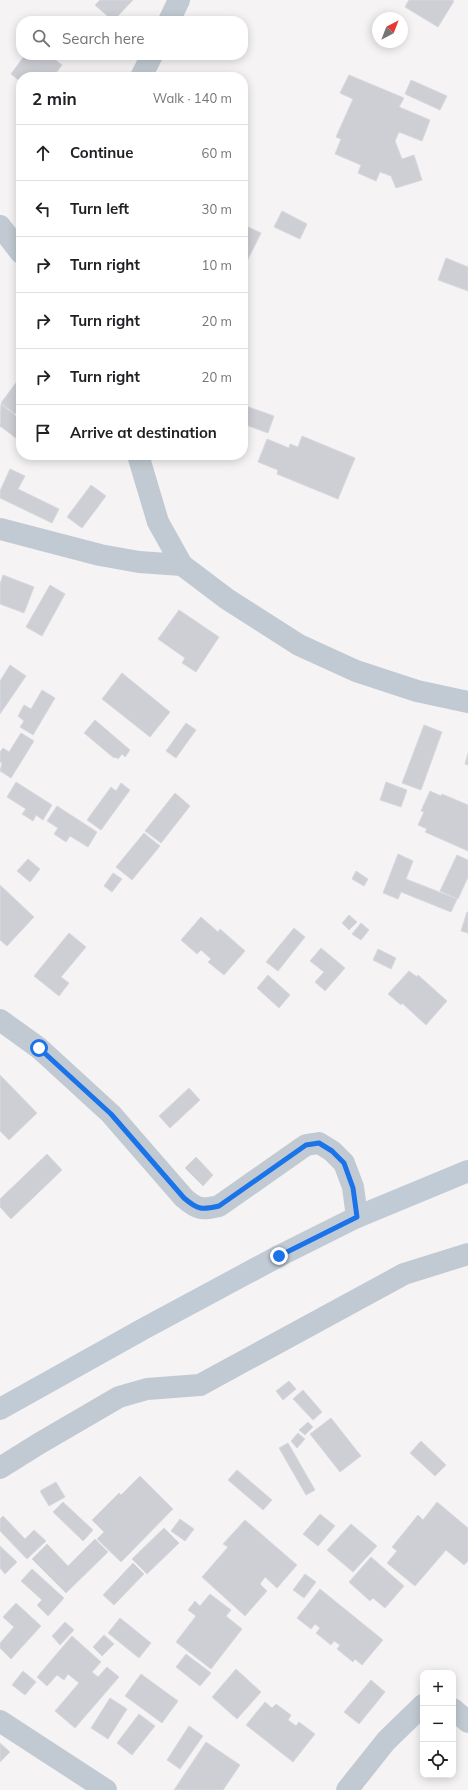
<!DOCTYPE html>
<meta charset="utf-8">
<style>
body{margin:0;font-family:Mulish,sans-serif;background:#f6f6f6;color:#202124}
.controls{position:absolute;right:12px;bottom:12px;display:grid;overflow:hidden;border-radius:8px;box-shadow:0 2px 10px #0003}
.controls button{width:36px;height:36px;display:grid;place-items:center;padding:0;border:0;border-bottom:1px solid #e0e0e0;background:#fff;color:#202124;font:20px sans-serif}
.compass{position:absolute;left:372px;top:12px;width:36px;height:36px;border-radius:50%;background:#fff;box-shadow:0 2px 10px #0003;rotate:42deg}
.stop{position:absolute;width:12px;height:12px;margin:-9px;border:3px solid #1a73e8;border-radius:50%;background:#fff}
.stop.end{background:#1a73e8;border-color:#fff;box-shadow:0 1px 4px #0008}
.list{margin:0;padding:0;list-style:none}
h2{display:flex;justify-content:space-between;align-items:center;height:52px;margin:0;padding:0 16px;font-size:17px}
h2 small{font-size:13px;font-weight:400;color:#757577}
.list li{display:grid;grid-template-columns:26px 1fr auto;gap:12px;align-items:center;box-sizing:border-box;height:56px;padding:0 16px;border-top:1px solid #e0e0e0}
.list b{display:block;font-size:15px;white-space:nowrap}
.list em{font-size:13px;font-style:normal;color:#757577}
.icon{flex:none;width:22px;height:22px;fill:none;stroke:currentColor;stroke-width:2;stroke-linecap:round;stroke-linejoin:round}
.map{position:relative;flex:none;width:468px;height:1790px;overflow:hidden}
.search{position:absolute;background:#fff;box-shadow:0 2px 10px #0003;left:16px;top:16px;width:232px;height:44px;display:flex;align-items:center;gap:10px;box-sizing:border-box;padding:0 14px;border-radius:16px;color:#757577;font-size:15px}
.panel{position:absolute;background:#fff;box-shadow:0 2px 10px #0003;left:16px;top:72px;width:232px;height:388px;border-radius:16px}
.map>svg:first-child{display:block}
.building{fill:#cdcfd5;stroke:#d7d9de}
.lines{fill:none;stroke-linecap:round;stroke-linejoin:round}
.minor{stroke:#c1cad2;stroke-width:22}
.secondary{stroke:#c1cbd6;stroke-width:22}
.route{stroke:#1a73e8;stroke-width:5}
</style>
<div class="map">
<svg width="468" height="1790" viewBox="0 0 468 1790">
<rect width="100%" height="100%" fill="#f5f3f3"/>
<g class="building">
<polygon points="100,0 133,0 113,21 95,5"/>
<polygon points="409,0 452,0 454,1 438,27 405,7"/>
<polygon points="25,55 33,55 37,58 39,55 49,55 62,65 56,73 61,77 21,77 21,82 11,74"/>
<polygon points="349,75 404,98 399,107 430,120 422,141 399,132 395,141 402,159 414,155 422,180 396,188 391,176 380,172 376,181 358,173 361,165 335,154 341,139 336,137 353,99 340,93"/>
<polygon points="411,80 447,96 440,110 405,94"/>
<polygon points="282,211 307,224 300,239 274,227"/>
<polygon points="244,225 261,233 247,261 243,259 243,228"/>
<polygon points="446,258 468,267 468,291 438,280"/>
<polygon points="21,376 21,405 15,414 1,403"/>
<polygon points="1,404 21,420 21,432 16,438 0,426"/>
<polygon points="243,405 274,416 268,433 246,425 243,434"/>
<polygon points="302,436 355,458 338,499 277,474 278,470 258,462 267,439 289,448 290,444 298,447"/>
<polygon points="10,469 25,476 18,489 59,509 52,523 0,498 0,491"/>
<polygon points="91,485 106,496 82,528 67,517"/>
<polygon points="3,575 34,587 24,613 0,604 0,584"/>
<polygon points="50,585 65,594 42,636 26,627"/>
<polygon points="179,610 219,637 196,672 182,663 185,658 158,639"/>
<polygon points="10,665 26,676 0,714 0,681"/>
<polygon points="122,673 170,712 150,737 102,699"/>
<polygon points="42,690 55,698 33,735 20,727 24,721 18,716 24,705 31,709"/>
<polygon points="95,720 130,750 125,757 122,754 118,759 115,757 114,758 84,733"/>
<polygon points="186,723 196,730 176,758 166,751"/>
<polygon points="424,725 442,732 421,790 402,783"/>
<polygon points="21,733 34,741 11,778 0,771 2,763 0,762 0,752 3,748 9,752"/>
<polygon points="468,753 468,765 465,764"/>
<polygon points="16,782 52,805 43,820 36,815 33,821 22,814 26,809 7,797"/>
<polygon points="386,782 407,790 401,807 380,800"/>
<polygon points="121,783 130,790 101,830 87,820 111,787 116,791"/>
<polygon points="430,791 441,796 442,794 468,805 468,851 425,832 427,829 418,825 424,812 421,811"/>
<polygon points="175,793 190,806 161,843 145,831"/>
<polygon points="57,806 97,832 88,847 70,836 66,842 54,834 58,828 47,821"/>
<polygon points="144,833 160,846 132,880 116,867"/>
<polygon points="398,854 413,861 406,879 457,899 451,912 401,892 398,899 383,893"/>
<polygon points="457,855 468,860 468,877 458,899 440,891"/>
<polygon points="28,859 40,869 30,882 17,871"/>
<polygon points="356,871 368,879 364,886 352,879"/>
<polygon points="113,873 122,879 112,892 104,886"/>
<polygon points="0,885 34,917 7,946 0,940"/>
<polygon points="467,912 468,912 468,933 461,931"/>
<polygon points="349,915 357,922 349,930 342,923"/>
<polygon points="201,917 218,932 220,929 245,951 224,975 208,962 211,959 201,950 197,954 181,940"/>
<polygon points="361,923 369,930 361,940 352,934"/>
<polygon points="294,928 305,937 278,971 266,962"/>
<polygon points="69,933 86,947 61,977 69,983 59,996 34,976"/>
<polygon points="321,948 345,968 325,991 315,982 324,972 310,961"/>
<polygon points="378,949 396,958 391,969 373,960"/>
<polygon points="409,971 417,977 418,975 447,1001 426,1025 402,1003 401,1005 388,994"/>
<polygon points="268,975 290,995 279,1008 257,988"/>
<polygon points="0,1075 37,1113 9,1140 0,1131"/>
<polygon points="189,1088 200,1100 170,1128 159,1116"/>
<polygon points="47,1154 62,1170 11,1219 0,1207 0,1199"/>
<polygon points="196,1157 213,1175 203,1186 185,1168"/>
<polygon points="289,1381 296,1389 283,1400 276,1391"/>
<polygon points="303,1390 322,1412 313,1420 293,1399"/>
<polygon points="331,1418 361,1456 340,1472 310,1434"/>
<polygon points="308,1422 313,1427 305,1435 299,1430"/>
<polygon points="298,1433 305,1439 297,1448 291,1441"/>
<polygon points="421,1441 446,1465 435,1476 410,1453"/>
<polygon points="288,1443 315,1490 306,1495 279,1448"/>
<polygon points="237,1470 272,1500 263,1510 228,1480"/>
<polygon points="140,1476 173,1509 121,1562 97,1539 104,1532 92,1520 119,1493 121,1495"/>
<polygon points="56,1482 65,1497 49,1506 40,1491"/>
<polygon points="63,1502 93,1530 83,1541 53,1512"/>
<polygon points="437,1502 468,1528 468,1561 464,1565 446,1550 415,1586 387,1563 397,1551 392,1547 418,1515 423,1520"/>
<polygon points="320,1514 335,1526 318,1546 303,1534"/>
<polygon points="3,1516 25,1539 34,1530 46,1541 27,1559 0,1531 0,1519"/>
<polygon points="180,1519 194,1529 185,1541 171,1531"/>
<polygon points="245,1520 297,1565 277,1588 265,1577 260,1584 267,1591 245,1616 202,1577 228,1547 223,1544"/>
<polygon points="351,1524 377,1546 353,1572 327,1550"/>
<polygon points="164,1528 179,1543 147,1574 132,1559"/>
<polygon points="95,1539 108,1552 66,1593 32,1559 47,1544 68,1566"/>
<polygon points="0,1546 17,1562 5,1574 0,1568"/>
<polygon points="371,1557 404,1586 385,1608 373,1598 370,1601 349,1582"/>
<polygon points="133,1563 144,1574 114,1605 103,1595"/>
<polygon points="32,1569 64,1598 48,1616 37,1605 42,1600 21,1581"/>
<polygon points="305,1574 316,1582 304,1598 293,1590"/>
<polygon points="320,1589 383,1640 362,1665 355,1659 353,1662 337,1649 340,1645 334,1641 331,1645 316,1633 320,1628 315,1624 311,1629 297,1618"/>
<polygon points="210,1594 231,1610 226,1616 242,1629 211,1669 176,1642 196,1616 188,1610 195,1601 200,1606"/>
<polygon points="16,1603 41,1626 11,1659 0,1648 0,1643 14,1627 3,1617"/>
<polygon points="120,1618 151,1643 139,1658 108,1633"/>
<polygon points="65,1622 74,1630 60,1645 52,1636"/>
<polygon points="104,1635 114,1644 102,1656 93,1647"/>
<polygon points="72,1636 101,1662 92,1672 98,1677 107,1667 119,1677 75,1728 55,1711 79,1683 68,1674 64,1680 57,1675 47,1686 37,1677"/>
<polygon points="186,1654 211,1673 200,1686 176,1667"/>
<polygon points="236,1669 261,1692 237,1719 212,1697"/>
<polygon points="23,1671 36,1682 25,1695 12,1685"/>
<polygon points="141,1674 178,1701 162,1723 125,1696"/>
<polygon points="371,1680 385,1692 359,1724 344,1712"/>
<polygon points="110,1698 127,1709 108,1739 91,1728"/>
<polygon points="265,1702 272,1708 276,1704 291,1715 288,1720 296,1726 299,1722 315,1734 293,1762 246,1725"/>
<polygon points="139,1714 155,1726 132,1755 117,1743"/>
<polygon points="189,1726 203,1736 180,1769 167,1760"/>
<polygon points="206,1742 240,1765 223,1790 174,1790"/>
<polygon points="0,1743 10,1752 0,1762"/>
</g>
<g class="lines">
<g class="minor">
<polyline points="169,21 179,0"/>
<polyline points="141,77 152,55"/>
<polyline points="0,226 21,253"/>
<polyline points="138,455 158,522 182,565 227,599 299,645 356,671 417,691 468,702"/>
<polyline points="0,529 100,555 139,562 182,565"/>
<path d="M0,1020L39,1048L111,1114L184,1198C198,1210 202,1210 219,1206L306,1145L319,1143L332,1151L344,1163L353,1187L357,1217"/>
<polyline points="0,1468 40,1443 119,1397 147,1389 200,1385 404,1274 468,1254"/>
<polyline points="453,1709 468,1722"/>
<polyline points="0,1721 106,1790"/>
<polyline points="347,1790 386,1741 423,1705"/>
</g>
<polyline class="secondary" points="0,1409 145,1328 279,1256 357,1217 468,1171"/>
</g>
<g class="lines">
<path class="route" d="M39,1048L111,1114L184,1198C198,1210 202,1210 219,1206L306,1145L319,1143L332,1151L344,1163L353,1188L357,1217L279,1256"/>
</g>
</svg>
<div class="controls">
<button>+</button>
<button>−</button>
<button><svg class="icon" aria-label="locate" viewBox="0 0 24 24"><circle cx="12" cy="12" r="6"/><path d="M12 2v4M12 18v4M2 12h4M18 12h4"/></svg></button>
</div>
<svg class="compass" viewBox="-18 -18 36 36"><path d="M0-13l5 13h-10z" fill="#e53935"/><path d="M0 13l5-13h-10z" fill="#757577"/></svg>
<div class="stop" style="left:39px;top:1048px"></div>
<div class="stop end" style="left:279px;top:1256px"></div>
<div class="search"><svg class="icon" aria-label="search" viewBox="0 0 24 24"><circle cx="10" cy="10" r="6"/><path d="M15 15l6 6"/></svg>Search here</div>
<section class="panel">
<h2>2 min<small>Walk · 140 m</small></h2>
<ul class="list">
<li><svg class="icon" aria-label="ahead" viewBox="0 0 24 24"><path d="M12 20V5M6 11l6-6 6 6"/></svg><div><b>Continue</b></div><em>60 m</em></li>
<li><svg class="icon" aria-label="left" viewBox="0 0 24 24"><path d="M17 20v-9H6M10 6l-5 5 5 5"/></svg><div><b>Turn left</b></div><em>30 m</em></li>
<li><svg class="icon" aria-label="right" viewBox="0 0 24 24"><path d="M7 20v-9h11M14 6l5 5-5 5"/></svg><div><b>Turn right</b></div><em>10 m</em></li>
<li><svg class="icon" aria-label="right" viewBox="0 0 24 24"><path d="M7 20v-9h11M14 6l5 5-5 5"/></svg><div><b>Turn right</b></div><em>20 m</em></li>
<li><svg class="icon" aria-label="right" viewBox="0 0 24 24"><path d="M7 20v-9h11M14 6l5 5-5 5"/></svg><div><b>Turn right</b></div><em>20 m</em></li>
<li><svg class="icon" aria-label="arrive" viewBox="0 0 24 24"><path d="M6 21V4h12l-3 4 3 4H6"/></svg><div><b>Arrive at destination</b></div></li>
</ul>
</section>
</div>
